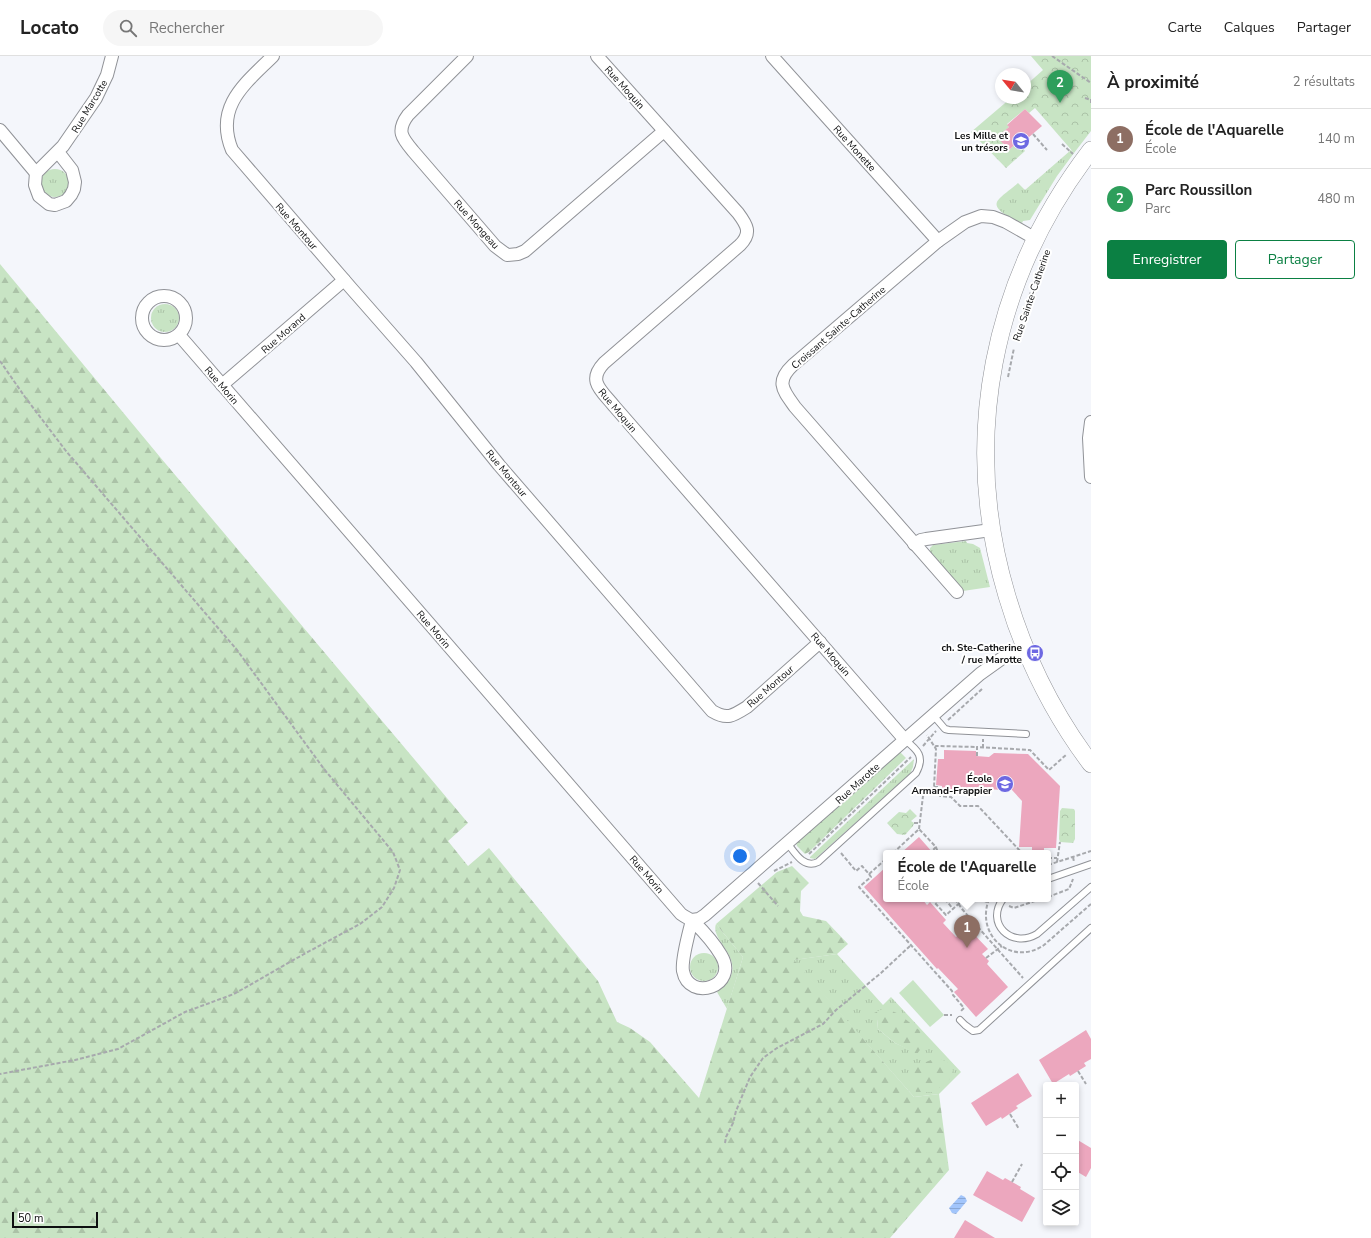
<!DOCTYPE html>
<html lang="fr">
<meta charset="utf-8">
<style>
body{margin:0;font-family:"Nunito Sans",sans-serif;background:#f6f6f6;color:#222}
.controls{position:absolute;right:12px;bottom:12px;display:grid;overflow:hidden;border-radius:4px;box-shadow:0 2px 6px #0003}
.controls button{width:36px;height:36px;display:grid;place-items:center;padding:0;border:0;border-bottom:1px solid #e0e0e0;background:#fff;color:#222;font:20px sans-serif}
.compass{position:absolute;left:995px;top:12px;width:36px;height:36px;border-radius:50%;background:#fff;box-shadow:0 2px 6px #0003;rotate:300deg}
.scale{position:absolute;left:12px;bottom:10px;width:86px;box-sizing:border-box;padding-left:4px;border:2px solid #0e0f10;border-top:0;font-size:11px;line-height:14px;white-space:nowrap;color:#0e0f10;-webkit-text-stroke:3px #fff;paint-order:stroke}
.you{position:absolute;left:740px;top:800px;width:14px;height:14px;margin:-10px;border:3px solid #fff;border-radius:50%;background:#1a73e8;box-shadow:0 0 0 6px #1a73e833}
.badge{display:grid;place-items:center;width:26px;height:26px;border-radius:50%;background:#0b8043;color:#fff;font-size:13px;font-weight:700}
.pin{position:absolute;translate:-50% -33px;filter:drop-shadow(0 1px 2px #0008)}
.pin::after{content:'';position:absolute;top:21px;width:14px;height:12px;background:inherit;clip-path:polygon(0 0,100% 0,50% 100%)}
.popup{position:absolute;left:883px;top:794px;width:168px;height:52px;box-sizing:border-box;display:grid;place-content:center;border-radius:4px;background:#fff;filter:drop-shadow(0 1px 3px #0005);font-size:13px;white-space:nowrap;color:#767676}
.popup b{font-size:15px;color:#222}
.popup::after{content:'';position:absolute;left:50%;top:100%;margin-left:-8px;border:8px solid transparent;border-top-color:#fff}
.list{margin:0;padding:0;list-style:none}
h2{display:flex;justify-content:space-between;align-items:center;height:52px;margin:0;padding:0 16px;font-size:17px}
h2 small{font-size:13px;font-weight:400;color:#767676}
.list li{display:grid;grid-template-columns:26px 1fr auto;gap:12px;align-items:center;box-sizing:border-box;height:60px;padding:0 16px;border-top:1px solid #e0e0e0}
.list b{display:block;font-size:15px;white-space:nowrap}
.list p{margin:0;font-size:13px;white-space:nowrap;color:#767676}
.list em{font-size:13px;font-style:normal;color:#767676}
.actions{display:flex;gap:8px;padding:12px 16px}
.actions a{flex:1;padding:9px 0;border:1px solid #0b8043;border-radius:4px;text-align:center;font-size:14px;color:#0b8043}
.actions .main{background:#0b8043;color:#fff}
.icon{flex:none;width:22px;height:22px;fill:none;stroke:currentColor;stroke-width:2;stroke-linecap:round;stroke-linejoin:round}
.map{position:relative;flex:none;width:1091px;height:1182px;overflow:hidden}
header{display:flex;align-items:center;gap:24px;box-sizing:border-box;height:56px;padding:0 20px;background:#fff;border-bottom:1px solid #e0e0e0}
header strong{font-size:19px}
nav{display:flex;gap:22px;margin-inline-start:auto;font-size:14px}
.search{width:280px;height:36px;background:#f6f6f6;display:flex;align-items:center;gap:10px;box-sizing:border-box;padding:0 14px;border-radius:22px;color:#767676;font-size:15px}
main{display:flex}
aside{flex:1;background:#fff}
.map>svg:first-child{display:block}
.grass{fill:url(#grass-tufts);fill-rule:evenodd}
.forest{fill:url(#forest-firs)}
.park{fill:url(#park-crowns)}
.pitch{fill:#c8e4c4}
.water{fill:url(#water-rules)}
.building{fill:#eca7be}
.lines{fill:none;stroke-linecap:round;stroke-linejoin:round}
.lane-casing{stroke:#909297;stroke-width:8}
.street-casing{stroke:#909297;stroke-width:14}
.secondary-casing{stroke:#909297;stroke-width:18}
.path{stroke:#a7a9ad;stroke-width:2;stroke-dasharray:4 2;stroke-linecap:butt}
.lane{stroke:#fff;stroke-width:6}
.street{stroke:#fff;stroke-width:12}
.secondary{stroke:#fff;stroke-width:17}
.labels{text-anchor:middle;stroke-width:4;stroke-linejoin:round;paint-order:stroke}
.street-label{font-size:10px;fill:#0e0f10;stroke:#fff}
.poi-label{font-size:10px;font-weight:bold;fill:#0e0f10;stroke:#fff;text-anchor:end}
</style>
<header>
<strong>Locato</strong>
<div class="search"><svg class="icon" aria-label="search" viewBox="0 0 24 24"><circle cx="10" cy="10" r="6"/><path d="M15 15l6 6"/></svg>Rechercher</div>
<nav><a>Carte</a><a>Calques</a><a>Partager</a></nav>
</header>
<main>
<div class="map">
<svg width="1091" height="1182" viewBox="0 0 1091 1182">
<defs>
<pattern id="grass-tufts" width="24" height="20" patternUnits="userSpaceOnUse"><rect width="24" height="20" fill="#c8e4c4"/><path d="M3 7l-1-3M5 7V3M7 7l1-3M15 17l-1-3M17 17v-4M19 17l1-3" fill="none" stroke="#abc2a7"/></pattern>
<pattern id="forest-firs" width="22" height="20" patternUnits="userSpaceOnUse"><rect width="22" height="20" fill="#c8e4c4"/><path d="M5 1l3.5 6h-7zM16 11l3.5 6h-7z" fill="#abc2a7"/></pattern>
<pattern id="park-crowns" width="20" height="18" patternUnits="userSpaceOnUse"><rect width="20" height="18" fill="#c8e4c4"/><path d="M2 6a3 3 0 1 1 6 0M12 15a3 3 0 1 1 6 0" fill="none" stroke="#abc2a7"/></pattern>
<pattern id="water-rules" width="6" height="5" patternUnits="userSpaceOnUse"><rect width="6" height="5" fill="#a2c5fb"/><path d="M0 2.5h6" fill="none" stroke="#8aa8d6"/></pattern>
</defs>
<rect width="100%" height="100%" fill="#f4f6fb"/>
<g class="grass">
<path d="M1071,94L1074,97L1057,120L1030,164L1023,165L1022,167C1016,164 993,155 997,146C999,141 1014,131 1018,127L1025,134Z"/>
<circle cx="55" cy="127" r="14"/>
<circle cx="165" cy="262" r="14"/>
<polygon points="966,485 967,487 973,488 980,492 990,531 963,535 930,498 930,492 933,489"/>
<polygon points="914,703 913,711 910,718 815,803 810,802 810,801"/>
<path d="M716,868L743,901L727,953L717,936C756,907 709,887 716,868Z"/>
<circle cx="704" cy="911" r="14"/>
<path d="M837,898L883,949L891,941L961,1016L939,1038L914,1041L793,904ZM877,963L917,997L895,987L878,973Z"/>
</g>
<g class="forest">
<polygon points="0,208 160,401 468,767 448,785 468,810 489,792 598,925 617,966 630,972 650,986 699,1042 743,901 716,868 777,816 792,810 809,827 801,835 800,855 803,860 826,865 848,888 837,898 794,904 914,1041 939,1038 949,1114 890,1182 0,1182"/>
<polygon points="900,696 906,702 809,796 805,798 797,790 796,787"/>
<polygon points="885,952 899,958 919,974 925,987 917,998 895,987 878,973 877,963 874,957"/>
<polygon points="938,1001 948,1007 953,1014 949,1024 934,1036 916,1036 909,1023 914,1011"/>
</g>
<g class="park">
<polygon points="1031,0 1091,0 1091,75 1074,97 1035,52 1029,57 1025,53 1007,68 1009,71 998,81 1009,94 1018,86 1025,95 1006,112 971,76 1011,42 1025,42 1025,30 1043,14"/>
<polygon points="1062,752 1074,753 1075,755 1075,783 1073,787 1060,786 1059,783 1060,755"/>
<polygon points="910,753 917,760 911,765 914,767 913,770 905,779 897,778 887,767 899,756 906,757"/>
</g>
<polygon class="pitch" points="913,924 944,959 930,971 899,937"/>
<polygon class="water" points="961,1139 965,1141 967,1145 956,1158 952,1157 949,1152"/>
<g class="building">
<polygon points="1025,53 1042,70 1022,87 1020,84 1009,94 997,81 1009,71 1007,69"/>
<polygon points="944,694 976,695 976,700 989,701 994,697 1028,698 1060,730 1056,792 1044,792 1044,797 1032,797 1032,791 1019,791 1022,745 1012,734 975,733 975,738 942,738 942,730 936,729 938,703 944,703"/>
<polygon points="919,781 933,797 901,797"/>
<polygon points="886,811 886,843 922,843 927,849 930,846 946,864 943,867 956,881 967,871 988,893 982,898 989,905 987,908 1008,931 976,961 954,936 958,933 938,912 937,913 864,831"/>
<polygon points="1086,974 1091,983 1091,1003 1084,1007 1086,1010 1070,1020 1069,1018 1053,1028 1039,1004"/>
<polygon points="1018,1017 1032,1040 1016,1050 1018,1052 1002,1063 1001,1061 986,1070 971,1047"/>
<polygon points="1076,1083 1091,1092 1091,1112 1086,1121 1076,1115"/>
<polygon points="987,1115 1003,1124 1005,1122 1021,1131 1020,1133 1035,1142 1022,1166 973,1139"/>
<polygon points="965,1164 995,1182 954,1182"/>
</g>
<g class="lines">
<g class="lane-casing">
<g id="lane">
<polyline points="933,659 945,673 949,674 1026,678"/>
<path d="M788,788C795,797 804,813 818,806L916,717C925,701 918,694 905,684"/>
<polyline points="1048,823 1091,808"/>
<path d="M1003,843C985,867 1011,893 1037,878L1091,831"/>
<polyline points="960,964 965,969 973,975 979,974 1091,872"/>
</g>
</g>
<g class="street-casing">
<g id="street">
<path d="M273,0C246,27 214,50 232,94L351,232L416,306L499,409L712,655C727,664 733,660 747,651L820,586"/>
<path d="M467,0L408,59C396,75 402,82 413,95L489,183L495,190L507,199L518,198L525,195L664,75"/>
<path d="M597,0L738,157C747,169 752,177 740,189L604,307C587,325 601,334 614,350L905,684"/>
<polyline points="772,0 938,185"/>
<polyline points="0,74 36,117"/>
<polyline points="58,96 72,114 75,126 74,133 71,139 66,145 55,149 49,148 39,140 35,129 36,117 63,90 96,42 107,19 112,0"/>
<circle cx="164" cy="262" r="22"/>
<path d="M179,279L681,858C685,861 690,863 694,866C703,875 714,887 721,899C740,930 689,947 683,915C681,904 689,877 692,864"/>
<polyline points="222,329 344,224"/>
<polyline points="1091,366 1089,382 1091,421"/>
<polyline points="914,488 921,484 926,483 991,474"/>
<path d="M957,536L795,351C783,334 775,326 793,309L938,185L965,166L981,160L993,161L1006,166L1036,183"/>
<polyline points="692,864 699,863 705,859 980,618 1008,598 1024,592"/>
</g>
</g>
<g class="secondary-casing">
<path id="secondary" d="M1091,94C992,223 960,383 1007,540C1025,601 1052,656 1091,708"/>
</g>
<g class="path">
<polyline points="1052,0 1091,27"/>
<polyline points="1085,42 1091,44"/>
<polyline points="1091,43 1091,49"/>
<polyline points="1033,78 1047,94"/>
<polyline points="1062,88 1073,98"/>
<polyline points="1021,263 1038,216"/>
<polyline points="0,305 25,341 66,395 237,594 324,713 393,796 400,814 394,832 382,851 360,868 304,898 234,938 185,956 118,993 75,1004 0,1018"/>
<polyline points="1008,321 1014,292"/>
<polyline points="948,664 982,633"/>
<polyline points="923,690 936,675"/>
<polyline points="935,691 936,690 977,691"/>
<polyline points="983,692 983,683"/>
<polyline points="977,700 977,691 1030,694 1049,714 1067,698"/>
<polyline points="934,731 940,731 940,740 951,741 960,750 978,750 1022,797"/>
<polyline points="914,767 920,767"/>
<polyline points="919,773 923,740 934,731 936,693 927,679"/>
<polyline points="936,791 938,797"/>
<polyline points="841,797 856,815 862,810 869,818 886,803"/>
<polyline points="893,797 919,773 936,791 932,795"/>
<polyline points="809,798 911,701"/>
<polyline points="1073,801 1074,806"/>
<polyline points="1048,802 1057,802"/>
<polyline points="1057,806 1060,786"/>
<polyline points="1048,809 1091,795"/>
<polyline points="774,815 792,806"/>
<polyline points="869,818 871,821 859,831 952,935 953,939 964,952 960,956"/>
<polyline points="758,827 778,850"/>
<polyline points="1048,841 1069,833 1073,823"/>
<polyline points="939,843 935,847 946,859 964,843"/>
<polyline points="945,843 953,853"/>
<polyline points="955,843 962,853 1023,922"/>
<polyline points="979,843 987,846"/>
<path d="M989,843C975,880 1012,911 1044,889L1091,848"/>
<polyline points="1009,850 1014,852 1041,843"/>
<polyline points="986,902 1002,890"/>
<polyline points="944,959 952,959"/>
<polyline points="1078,1015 1086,1028"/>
<polyline points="1010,1058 1019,1073"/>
<polyline points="725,1087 726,1081 733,1067 736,1055 750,1021 763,1002 777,992 823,968 836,954 881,917 911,889"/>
<polyline points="1012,1126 1022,1108"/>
</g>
<use href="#lane" class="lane"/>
<use href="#street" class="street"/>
<use href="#secondary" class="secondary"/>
</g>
<defs>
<g id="school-disc" transform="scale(0.9)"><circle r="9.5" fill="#6d68e2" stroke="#fff"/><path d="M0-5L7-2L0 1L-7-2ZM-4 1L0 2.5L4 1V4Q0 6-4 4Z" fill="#fff"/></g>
<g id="bus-disc" transform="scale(0.9)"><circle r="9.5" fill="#6d68e2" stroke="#fff"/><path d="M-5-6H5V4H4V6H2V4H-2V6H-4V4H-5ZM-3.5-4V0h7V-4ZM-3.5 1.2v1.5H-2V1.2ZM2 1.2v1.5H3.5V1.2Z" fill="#fff"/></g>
</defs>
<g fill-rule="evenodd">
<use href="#school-disc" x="1021" y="85"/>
<use href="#bus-disc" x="1035" y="597"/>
<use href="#school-disc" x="1005" y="728"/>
</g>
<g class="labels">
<g class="street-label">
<text transform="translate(625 31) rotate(48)" y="4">Rue Moquin</text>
<text transform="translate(89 50) rotate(-59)" y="4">Rue Marcotte</text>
<text transform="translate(855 92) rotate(48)" y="4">Rue Monette</text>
<text transform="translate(477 168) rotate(48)" y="4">Rue Mongeau</text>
<text transform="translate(297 170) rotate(49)" y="4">Rue Montour</text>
<text transform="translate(1031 239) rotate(-71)" y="4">Rue Sainte-Catherine</text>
<text transform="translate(838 271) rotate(-41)" y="4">Croissant Sainte-Catherine</text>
<text transform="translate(283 277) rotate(-41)" y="4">Rue Morand</text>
<text transform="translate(222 329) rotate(49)" y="4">Rue Morin</text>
<text transform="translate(618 354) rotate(50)" y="4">Rue Moquin</text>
<text transform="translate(507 417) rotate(50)" y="4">Rue Montour</text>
<text transform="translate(434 573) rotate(49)" y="4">Rue Morin</text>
<text transform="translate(831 598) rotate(49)" y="4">Rue Moquin</text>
<text transform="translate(770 630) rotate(-41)" y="4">Rue Montour</text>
<text transform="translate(857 727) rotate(-42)" y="4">Rue Marotte</text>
<text transform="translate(647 818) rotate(49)" y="4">Rue Morin</text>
</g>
<g class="poi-label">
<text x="1008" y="83">Les Mille et<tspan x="1008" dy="12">un trésors</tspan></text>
<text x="1022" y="595">ch. Ste-Catherine<tspan x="1022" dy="12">/ rue Marotte</tspan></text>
<text x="992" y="726">École<tspan x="992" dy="12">Armand-Frappier</tspan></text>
</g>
</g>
</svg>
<div class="controls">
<button>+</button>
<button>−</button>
<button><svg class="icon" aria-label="locate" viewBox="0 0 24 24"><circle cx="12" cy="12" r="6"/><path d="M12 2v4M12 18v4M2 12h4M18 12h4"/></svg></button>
<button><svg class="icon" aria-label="layers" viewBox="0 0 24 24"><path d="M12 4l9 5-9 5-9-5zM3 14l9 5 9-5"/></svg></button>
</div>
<svg class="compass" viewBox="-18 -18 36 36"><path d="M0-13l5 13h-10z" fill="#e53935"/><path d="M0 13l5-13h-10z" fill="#767676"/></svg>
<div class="scale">50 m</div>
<div class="you"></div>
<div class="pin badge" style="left:967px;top:892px;background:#8d6e63">1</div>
<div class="popup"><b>École de l'Aquarelle</b>École</div>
<div class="pin badge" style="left:1060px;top:47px;background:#2e9e5b">2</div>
</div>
<aside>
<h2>À proximité<small>2 résultats</small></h2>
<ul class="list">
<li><span class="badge" style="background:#8d6e63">1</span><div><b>École de l'Aquarelle</b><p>École</p></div><em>140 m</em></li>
<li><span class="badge" style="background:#2e9e5b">2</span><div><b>Parc Roussillon</b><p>Parc</p></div><em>480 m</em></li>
</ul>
<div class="actions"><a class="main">Enregistrer</a><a>Partager</a></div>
</aside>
</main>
